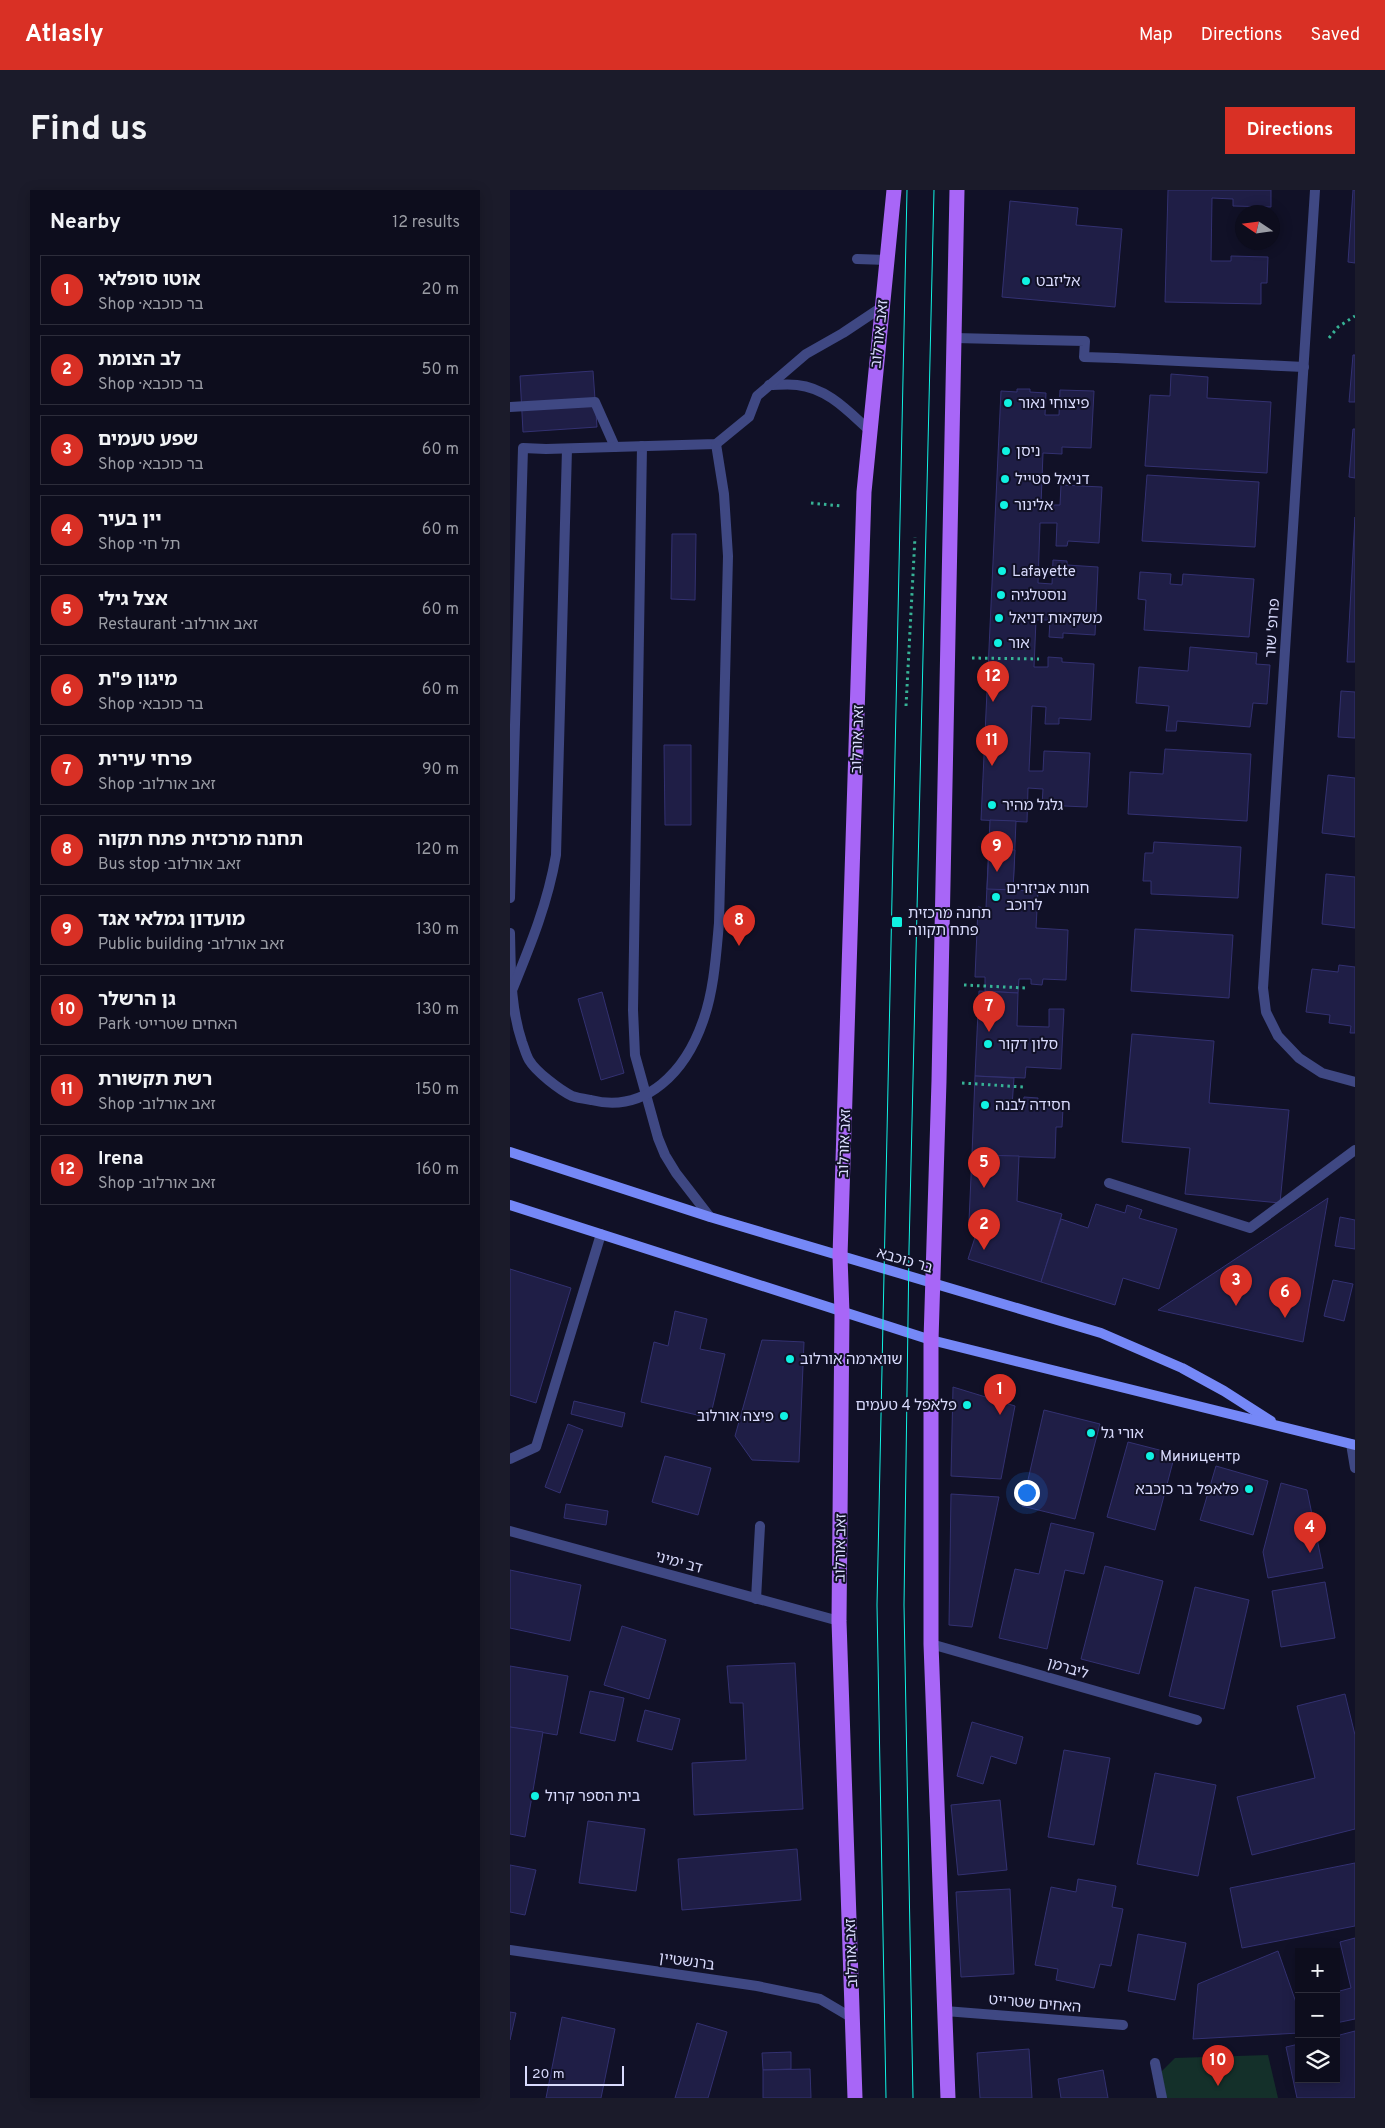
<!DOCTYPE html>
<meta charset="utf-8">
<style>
body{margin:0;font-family:Overpass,"Noto Sans Hebrew",sans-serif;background:#1b1b2a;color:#f1f3f6}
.controls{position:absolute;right:15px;bottom:15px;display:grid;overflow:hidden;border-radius:0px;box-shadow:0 2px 12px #0003}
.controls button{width:45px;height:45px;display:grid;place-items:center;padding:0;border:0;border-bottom:1px solid #2d2d3b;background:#0d0d1d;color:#f1f3f6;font:25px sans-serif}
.compass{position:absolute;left:725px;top:15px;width:45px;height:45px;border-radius:50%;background:#0d0d1d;box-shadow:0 2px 12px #0003;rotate:283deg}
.scale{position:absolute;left:15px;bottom:12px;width:99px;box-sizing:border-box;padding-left:5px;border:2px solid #d9dbfd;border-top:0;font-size:14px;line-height:18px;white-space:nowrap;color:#d9dbfd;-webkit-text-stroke:4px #111127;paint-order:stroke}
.you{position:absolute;left:516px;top:1302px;width:18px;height:18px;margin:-12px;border:4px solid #fff;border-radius:50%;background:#1a73e8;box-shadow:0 0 0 8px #1a73e833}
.badge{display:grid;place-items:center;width:32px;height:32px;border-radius:50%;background:#d93025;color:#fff;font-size:16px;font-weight:700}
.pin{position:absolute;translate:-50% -41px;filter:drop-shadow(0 1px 2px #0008)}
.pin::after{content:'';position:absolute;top:26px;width:18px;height:15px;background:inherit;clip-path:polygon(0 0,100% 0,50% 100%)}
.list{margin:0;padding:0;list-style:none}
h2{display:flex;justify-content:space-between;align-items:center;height:65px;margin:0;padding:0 20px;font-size:21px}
h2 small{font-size:16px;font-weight:400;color:#9a9ca4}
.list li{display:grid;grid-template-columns:32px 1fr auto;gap:15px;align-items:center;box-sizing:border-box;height:70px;margin:0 10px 10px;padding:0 10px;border:1px solid #2d2d3b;border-radius:0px}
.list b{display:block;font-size:19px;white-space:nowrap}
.list p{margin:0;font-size:16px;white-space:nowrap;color:#9a9ca4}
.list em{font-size:16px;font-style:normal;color:#9a9ca4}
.icon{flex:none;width:28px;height:28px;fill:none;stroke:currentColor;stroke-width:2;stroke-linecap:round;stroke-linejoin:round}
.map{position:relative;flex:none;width:845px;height:1908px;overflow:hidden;border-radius:0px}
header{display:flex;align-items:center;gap:30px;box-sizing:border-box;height:70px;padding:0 25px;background:#d93025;color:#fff}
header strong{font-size:24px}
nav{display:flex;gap:28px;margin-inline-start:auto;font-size:18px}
.intro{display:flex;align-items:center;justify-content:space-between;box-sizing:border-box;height:120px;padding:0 30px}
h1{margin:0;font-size:35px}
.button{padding:12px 22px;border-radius:0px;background:#d93025;color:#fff;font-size:18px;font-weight:700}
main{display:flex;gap:30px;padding:0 30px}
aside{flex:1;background:#0d0d1d;border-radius:0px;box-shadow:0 2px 12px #0003}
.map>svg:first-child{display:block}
.green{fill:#14302a}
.building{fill:#1f1e46;stroke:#333171}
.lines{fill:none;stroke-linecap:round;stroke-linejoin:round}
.path{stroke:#37b396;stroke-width:3;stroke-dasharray:2.5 4;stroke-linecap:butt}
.lane{stroke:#3f4883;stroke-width:10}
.street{stroke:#3f4883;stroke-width:10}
.secondary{stroke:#7588f7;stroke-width:10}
.primary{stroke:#a866f7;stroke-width:15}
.tram{stroke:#10f2e2;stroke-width:1}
.poi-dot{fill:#10f2e2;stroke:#111127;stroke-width:2}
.labels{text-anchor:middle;stroke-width:4;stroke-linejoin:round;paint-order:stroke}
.poi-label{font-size:15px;fill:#d9dbfd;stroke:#111127;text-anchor:start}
.street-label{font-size:15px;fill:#d9dbfd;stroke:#111127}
</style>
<header>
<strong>Atlasly</strong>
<nav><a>Map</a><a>Directions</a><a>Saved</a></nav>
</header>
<div class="intro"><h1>Find us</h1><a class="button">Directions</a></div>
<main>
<aside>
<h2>Nearby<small>12 results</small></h2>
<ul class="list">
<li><span class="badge">1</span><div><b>אוטו סופלאי</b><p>Shop · בר כוכבא</p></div><em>20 m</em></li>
<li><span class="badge">2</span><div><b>לב הצומת</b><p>Shop · בר כוכבא</p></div><em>50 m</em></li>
<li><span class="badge">3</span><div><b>שפע טעמים</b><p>Shop · בר כוכבא</p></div><em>60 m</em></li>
<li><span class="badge">4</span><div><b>יין בעיר</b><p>Shop · תל חי</p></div><em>60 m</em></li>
<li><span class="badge">5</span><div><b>אצל גילי</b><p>Restaurant · זאב אורלוב</p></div><em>60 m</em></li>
<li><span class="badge">6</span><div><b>מיגון פ&quot;ת</b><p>Shop · בר כוכבא</p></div><em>60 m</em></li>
<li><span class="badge">7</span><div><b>פרחי עירית</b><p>Shop · זאב אורלוב</p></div><em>90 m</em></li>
<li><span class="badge">8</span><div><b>תחנה מרכזית פתח תקוה</b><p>Bus stop · זאב אורלוב</p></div><em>120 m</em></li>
<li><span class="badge">9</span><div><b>מועדון גמלאי אגד</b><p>Public building · זאב אורלוב</p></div><em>130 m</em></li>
<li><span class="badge">10</span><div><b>גן הרשלר</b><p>Park · האחים שטרייט</p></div><em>130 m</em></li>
<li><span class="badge">11</span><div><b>רשת תקשורת</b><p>Shop · זאב אורלוב</p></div><em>150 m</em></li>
<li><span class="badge">12</span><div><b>Irena</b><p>Shop · זאב אורלוב</p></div><em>160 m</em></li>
</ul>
</aside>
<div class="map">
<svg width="845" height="1908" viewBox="0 0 845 1908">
<rect width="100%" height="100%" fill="#111127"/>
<polygon class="green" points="758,1865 768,1908 652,1908 648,1885 665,1868"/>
<g class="building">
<polygon points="658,0 761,0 761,17 723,16 723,9 702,8 701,71 721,71 721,66 758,67 757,93 751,93 751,114 655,112"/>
<polygon points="843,0 845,0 845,73 838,72"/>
<polygon points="500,11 568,18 566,35 612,39 605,117 492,107"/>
<polygon points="843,165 845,165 845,212 839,212"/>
<polygon points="83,181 87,237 13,242 10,186"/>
<polygon points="661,184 698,187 697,208 761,212 757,283 635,276 640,205 660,206"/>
<polygon points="507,199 520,199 520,202 536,203 535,225 549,225 550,200 584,201 581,258 552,257 552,264 533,263 531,315 550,315 551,295 592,297 589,353 558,351 557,356 546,356 547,333 530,333 528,393 542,394 543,370 557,371 557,375 588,377 585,445 553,443 553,448 539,447 540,430 526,430 524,477 538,477 538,467 552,468 552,472 584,474 581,530 549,528 549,534 535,534 536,517 522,516 519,581 533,581 534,561 580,563 577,617 532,615 533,599 518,598 517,632 471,630 491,201 507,202"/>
<polygon points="843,239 845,239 845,288 839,287"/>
<polygon points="637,285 749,292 745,357 632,351"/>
<polygon points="845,327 845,472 837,472"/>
<polygon points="162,344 186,344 185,410 161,409"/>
<polygon points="630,382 661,384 660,394 672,395 673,384 744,389 739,447 634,440 636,410 628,409"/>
<polygon points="680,457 747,463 746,474 760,475 757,514 743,513 740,537 667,531 666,541 656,541 659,516 626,513 629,477 678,481"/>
<polygon points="831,501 845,502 845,548 828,547"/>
<polygon points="154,555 181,555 181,635 155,635"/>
<polygon points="655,559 741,564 737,631 618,624 620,582 653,584"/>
<polygon points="818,585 845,588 845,647 812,643"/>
<polygon points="480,630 506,631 503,700 528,701 526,738 558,740 556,790 533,789 532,795 521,794 521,789 509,789 508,803 475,801 475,787 465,787 468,717 476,718"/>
<polygon points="644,652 731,657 728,708 641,704 641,691 633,691 635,663 643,663"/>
<polygon points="479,659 505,660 503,700 477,699"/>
<polygon points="816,684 845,687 845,738 812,734"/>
<polygon points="625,739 723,745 719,808 621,801"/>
<polygon points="829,775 845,777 845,843 840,843 841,836 819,833 820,825 796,822 802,779 828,782"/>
<polygon points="469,801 508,803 507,836 539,837 539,819 554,819 551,879 516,877 515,888 465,886"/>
<polygon points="92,802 114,883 91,890 68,809"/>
<polygon points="622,844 704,851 699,913 779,920 770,1013 675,1004 680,958 612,952"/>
<polygon points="465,886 504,888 502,916 513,917 514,907 528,908 527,917 553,918 552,937 546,937 545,968 462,965"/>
<polygon points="462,965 509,966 507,1011 552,1024 531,1092 458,1069 470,1032 459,1031"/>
<polygon points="818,1008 793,1152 648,1120"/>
<polygon points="586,1014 615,1023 617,1015 632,1020 629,1028 667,1039 649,1099 613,1088 605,1115 531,1092 551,1029 578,1038"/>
<polygon points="830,1027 845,1030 845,1059 825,1056"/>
<polygon points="0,1079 61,1098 26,1213 0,1205"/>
<polygon points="823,1090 843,1094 834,1131 814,1126"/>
<polygon points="165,1121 197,1129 190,1159 215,1164 200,1228 131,1212 144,1152 158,1156"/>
<polygon points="252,1150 294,1152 289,1272 242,1270 225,1246"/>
<polygon points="443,1197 505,1216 491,1289 441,1286"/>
<polygon points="64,1211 115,1223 112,1237 61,1224"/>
<polygon points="534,1220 590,1234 565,1329 512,1316"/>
<polygon points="58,1234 73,1240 50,1303 35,1297"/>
<polygon points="618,1252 665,1264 645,1340 597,1327"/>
<polygon points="155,1266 201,1278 188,1325 142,1312"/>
<polygon points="706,1276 758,1291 743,1345 690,1330"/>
<polygon points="771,1293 797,1300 813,1378 758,1388 753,1362"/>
<polygon points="441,1304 489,1307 462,1437 439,1435"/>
<polygon points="56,1314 98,1321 96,1335 54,1328"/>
<polygon points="541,1333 584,1343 574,1384 555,1380 537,1459 489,1448 505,1379 529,1384"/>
<polygon points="595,1376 653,1391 629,1484 571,1469"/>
<polygon points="0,1380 71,1395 60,1451 0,1438"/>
<polygon points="815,1392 825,1448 771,1457 762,1401"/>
<polygon points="685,1397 739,1410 714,1519 659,1506"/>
<polygon points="112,1436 156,1450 139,1509 94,1495"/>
<polygon points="285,1473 293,1619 184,1625 182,1573 236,1570 233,1513 220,1513 217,1476"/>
<polygon points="0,1476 58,1486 47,1545 0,1537"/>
<polygon points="80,1501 114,1508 105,1551 70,1543"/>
<polygon points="835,1504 845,1545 845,1639 742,1665 727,1607 805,1588 787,1516"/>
<polygon points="135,1520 170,1529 162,1560 127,1551"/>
<polygon points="462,1532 513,1547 506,1574 481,1566 473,1594 447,1586"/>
<polygon points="0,1537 33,1542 15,1647 0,1644"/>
<polygon points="554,1560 600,1568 584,1655 538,1647"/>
<polygon points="645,1583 706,1595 688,1686 627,1674"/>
<polygon points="490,1610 497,1680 448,1685 441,1615"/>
<polygon points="78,1631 135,1639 126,1701 69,1693"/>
<polygon points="287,1659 291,1710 172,1720 168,1669"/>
<polygon points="845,1673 845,1736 732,1758 720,1698"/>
<polygon points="0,1675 26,1680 15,1725 0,1722"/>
<polygon points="568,1689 606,1696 602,1717 613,1719 601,1776 590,1774 584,1798 546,1790 548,1779 525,1775 541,1697 566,1702"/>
<polygon points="500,1699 504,1784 451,1787 446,1702"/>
<polygon points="628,1744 676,1753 665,1810 618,1801"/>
<polygon points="845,1748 845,1829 826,1833 826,1802 841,1798 830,1752"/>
<polygon points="768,1761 789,1821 789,1843 683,1849 688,1794"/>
<polygon points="0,1822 6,1823 0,1850"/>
<polygon points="52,1827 105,1839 91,1908 36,1908"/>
<polygon points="187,1833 217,1842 198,1908 165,1908"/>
<polygon points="845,1841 845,1908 787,1908 776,1857 789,1854 789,1889 826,1889 826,1846"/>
<polygon points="519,1859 522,1908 470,1908 467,1863"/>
<polygon points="281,1862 281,1879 253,1880 252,1863"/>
<polygon points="300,1879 301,1908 253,1908 253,1880"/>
<polygon points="593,1880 598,1908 551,1908 548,1889"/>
</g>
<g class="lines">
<g class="path">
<polyline points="819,148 828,137 845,126"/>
<polyline points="301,313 331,316"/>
<polyline points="462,468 529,469"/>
<polyline points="396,516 405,347"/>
<polyline points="454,795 516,798"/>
<polyline points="452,893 513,897"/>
</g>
<g class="lane">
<polyline points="347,69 377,70"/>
<polyline points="606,168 794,177"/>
<path d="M259,195C268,195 278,194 287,195C317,198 338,221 359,240"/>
<polyline points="0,217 85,212 105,257"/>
<polyline points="132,256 123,820 125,865 148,948 155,965 166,983 200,1027"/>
<polyline points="0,708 13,258 36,259 206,254 239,227 247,206 296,164 333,143 372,117"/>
<path d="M0,743C1,780 0,816 12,852C14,857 16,865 19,870C26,882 50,900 62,906C68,908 75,909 81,910C137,924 176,880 193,831C204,800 206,766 209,733L218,366L214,304L206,254"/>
<path d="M3,798C21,754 38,712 46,665L57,259"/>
<polyline points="599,993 740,1038 845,960"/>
<polyline points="0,1269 26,1257 91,1044"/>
<polyline points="246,1409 250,1336"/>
</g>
<g class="street">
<polyline points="805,0 753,798 756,822 768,846 789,868 812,883 845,892"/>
<polyline points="445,148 575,151 574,167 606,168"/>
<polyline points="841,1254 845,1278"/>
<polyline points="0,1341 329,1431"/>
<polyline points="421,1454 687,1530"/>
<polyline points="0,1760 247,1796 310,1809 344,1829"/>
<polyline points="435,1821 613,1835"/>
<polyline points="645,1873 652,1908"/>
</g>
<g class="secondary">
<polyline points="0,962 200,1027 591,1143 672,1178 714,1201 761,1231"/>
<polyline points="0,1015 421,1150 845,1255"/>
</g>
<g class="primary">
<polyline points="345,1908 329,1431 332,1123 330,1066 354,302 384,0"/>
<polyline points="438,1908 421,1454 421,1150 429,891 447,0"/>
</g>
<g class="tram">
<polyline points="376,1908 367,1415 397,0"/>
<polyline points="403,1908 394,1415 399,1059 424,0"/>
</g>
</g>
<g class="poi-dot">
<circle cx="516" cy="91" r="5"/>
<circle cx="498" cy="213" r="5"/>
<circle cx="496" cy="261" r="5"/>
<circle cx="495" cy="289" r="5"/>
<circle cx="494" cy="315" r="5"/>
<circle cx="492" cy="381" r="5"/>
<circle cx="491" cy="405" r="5"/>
<circle cx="489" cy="428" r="5"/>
<circle cx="488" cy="453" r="5"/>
<circle cx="482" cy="615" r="5"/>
<circle cx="486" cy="707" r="5"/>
<rect x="381" y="726" width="12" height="12" rx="2.5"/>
<circle cx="478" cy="854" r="5"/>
<circle cx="475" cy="915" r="5"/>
<circle cx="280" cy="1169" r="5"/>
<circle cx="457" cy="1215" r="5"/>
<circle cx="274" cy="1226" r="5"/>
<circle cx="581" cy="1243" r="5"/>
<circle cx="640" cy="1266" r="5"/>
<circle cx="739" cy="1299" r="5"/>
<circle cx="25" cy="1606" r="5"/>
</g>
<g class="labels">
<g class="poi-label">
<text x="526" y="96">אליזבט</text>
<text x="508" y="218">פיצוחי נאור</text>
<text x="506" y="266">ניסן</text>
<text x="505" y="294">דניאל סטייל</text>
<text x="504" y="320">אלינור</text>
<text x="502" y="386">Lafayette</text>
<text x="501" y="410">נוסטלגיה</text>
<text x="499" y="433">משקאות דניאל</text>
<text x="498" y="458">אור</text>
<text x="492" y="620">גלגל מהיר</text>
<text x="496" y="703">חנות אביזרים<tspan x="496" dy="17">לרוכב</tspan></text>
<text x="398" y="728">תחנה מרכזית<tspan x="398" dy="17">פתח תקווה</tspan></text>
<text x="488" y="859">סלון דקור</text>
<text x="485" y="920">חסידה לבנה</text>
<text x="290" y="1174">שווארמה אורלוב</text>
<text x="447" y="1220" text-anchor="end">פלאפל 4 טעמים</text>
<text x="264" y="1231" text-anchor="end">פיצה אורלוב</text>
<text x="591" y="1248">אורי גל</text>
<text x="650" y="1271">Миницентр</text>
<text x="729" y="1304" text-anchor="end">פלאפל בר כוכבא</text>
<text x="35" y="1611">בית הספר קרול</text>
</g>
<g class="street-label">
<text transform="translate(369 144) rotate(-84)" y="5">זאב אורלוב</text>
<text transform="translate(762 438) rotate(-86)" y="5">פרופ' שור</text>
<text transform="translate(347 549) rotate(-88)" y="5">זאב אורלוב</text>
<text transform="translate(334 953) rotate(-88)" y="5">זאב אורלוב</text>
<text transform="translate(395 1070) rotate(16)" y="5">בר כוכבא</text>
<text transform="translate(330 1358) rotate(-89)" y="5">זאב אורלוב</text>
<text transform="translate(169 1372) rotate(15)" y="5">דב ימיני</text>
<text transform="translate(558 1478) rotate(16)" y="5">ליברמן</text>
<text transform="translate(341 1763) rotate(-92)" y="5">זאב אורלוב</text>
<text transform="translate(177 1771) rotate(8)" y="5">ברנשטיין</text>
<text transform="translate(525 1813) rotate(5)" y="5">האחים שטרייט</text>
</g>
</g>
</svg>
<div class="controls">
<button>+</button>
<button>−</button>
<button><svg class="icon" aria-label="layers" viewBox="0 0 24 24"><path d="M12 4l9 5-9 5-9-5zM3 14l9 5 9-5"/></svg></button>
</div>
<svg class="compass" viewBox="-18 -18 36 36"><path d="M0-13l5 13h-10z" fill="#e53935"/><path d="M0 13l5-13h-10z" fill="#9a9ca4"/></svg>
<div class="scale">20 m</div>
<div class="you"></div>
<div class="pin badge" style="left:490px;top:1225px">1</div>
<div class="pin badge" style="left:474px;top:1060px">2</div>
<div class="pin badge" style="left:726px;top:1116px">3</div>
<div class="pin badge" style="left:800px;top:1363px">4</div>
<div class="pin badge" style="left:474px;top:998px">5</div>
<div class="pin badge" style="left:775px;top:1128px">6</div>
<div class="pin badge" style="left:479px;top:842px">7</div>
<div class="pin badge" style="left:229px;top:756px">8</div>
<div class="pin badge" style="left:487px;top:682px">9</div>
<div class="pin badge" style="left:708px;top:1896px">10</div>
<div class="pin badge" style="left:482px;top:576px">11</div>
<div class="pin badge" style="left:483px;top:512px">12</div>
</div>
</main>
